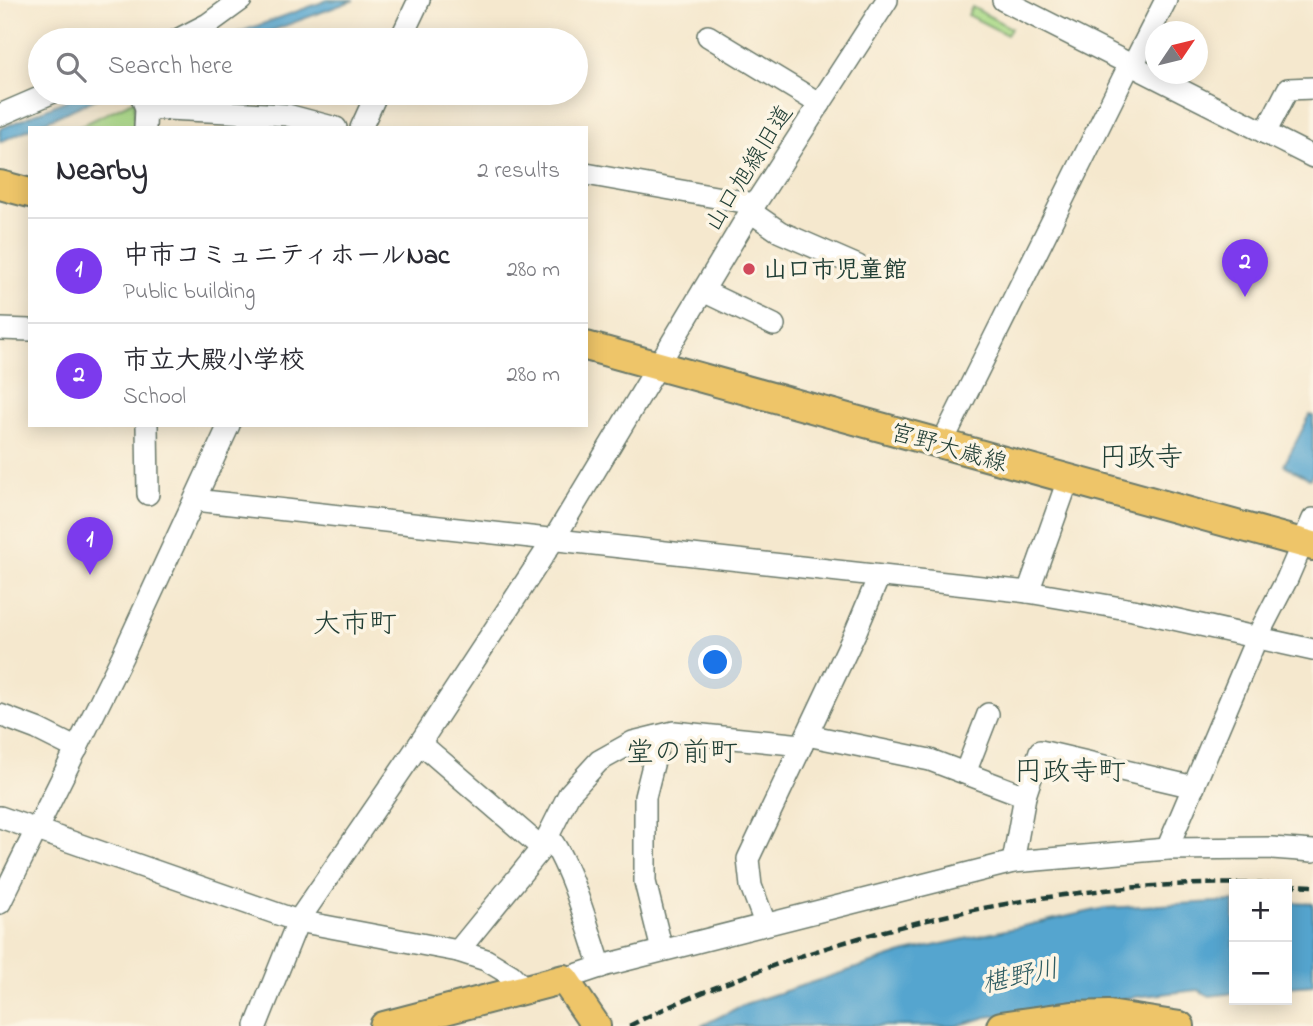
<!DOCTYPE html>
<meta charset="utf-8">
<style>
body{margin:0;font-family:"Indie Flower","Klee One",sans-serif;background:#f2f2f3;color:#2b2b33}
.controls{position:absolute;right:21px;bottom:21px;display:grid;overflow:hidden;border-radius:0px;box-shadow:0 4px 18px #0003}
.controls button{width:63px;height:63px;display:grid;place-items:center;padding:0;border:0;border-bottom:2px solid #e1e1e2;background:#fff;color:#2b2b33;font:35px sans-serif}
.compass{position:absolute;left:1145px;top:21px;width:63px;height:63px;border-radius:50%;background:#fff;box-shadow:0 4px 18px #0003;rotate:55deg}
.you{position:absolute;left:716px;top:663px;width:24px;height:24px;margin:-18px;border:5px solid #fff;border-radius:50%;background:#1a73e8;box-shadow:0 0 0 10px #1a73e833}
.badge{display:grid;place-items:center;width:46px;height:46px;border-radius:50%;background:#7c3aed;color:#fff;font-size:23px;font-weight:700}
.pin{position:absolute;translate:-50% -58px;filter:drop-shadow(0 2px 4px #0008)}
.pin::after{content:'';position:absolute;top:37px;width:24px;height:21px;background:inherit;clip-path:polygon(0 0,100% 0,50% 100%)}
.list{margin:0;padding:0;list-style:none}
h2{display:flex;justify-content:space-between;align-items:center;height:91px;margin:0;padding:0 28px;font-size:30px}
h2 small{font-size:23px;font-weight:400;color:#7c7c81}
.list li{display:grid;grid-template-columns:46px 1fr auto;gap:21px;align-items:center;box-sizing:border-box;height:105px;padding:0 28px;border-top:2px solid #e1e1e2}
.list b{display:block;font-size:26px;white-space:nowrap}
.list p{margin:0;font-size:23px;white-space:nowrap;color:#7c7c81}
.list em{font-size:23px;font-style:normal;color:#7c7c81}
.icon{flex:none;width:38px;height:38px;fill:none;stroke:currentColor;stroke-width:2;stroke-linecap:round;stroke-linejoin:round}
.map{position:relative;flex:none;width:1313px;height:1026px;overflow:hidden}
.search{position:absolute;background:#fff;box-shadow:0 4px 18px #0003;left:28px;top:28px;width:560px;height:77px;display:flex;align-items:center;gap:18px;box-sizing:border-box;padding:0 24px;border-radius:38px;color:#7c7c81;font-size:26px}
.panel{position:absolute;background:#fff;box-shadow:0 4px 18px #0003;left:28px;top:126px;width:560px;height:301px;border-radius:0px}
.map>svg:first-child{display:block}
.green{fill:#aada88;stroke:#648c5e;stroke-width:2}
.water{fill:#54a5cf;stroke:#3a7182;stroke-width:2}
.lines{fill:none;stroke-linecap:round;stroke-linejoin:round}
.minor-casing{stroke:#6a796a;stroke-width:24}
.major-casing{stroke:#6a796a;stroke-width:32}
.minor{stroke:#fff;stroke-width:21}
.major{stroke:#eec569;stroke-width:28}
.rail{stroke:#1f3d34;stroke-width:4.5;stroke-dasharray:10 5;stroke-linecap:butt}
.poi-dot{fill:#d1495b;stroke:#fcf5e5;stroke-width:2.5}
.labels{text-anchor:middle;stroke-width:7;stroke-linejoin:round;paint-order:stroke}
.street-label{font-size:24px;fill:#1f3d34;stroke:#fcf5e5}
.poi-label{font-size:24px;font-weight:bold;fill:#1f3d34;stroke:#fcf5e5;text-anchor:start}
.water-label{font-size:26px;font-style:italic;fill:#2f5c62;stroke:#fcf5e5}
.quarter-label{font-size:28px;fill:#1f3d34;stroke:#fcf5e5}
</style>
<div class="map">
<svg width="1313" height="1026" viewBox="0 0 1313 1026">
<rect width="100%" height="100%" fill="#fcf5e5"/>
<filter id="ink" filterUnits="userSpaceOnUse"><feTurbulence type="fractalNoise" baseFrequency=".0143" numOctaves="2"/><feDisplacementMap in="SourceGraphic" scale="14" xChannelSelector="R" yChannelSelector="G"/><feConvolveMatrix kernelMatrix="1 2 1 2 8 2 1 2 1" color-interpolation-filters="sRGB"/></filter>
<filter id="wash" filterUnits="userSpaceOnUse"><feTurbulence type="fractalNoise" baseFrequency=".00686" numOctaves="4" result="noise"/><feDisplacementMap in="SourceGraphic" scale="28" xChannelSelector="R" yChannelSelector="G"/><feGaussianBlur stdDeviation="1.57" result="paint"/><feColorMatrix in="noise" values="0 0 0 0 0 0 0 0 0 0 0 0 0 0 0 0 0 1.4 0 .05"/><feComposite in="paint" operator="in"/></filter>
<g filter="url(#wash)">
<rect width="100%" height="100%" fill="#f5e8ce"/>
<g class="green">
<polygon points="972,7 1011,28 1007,35 968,15"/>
<polygon points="135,100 134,128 76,128"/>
</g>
<g class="water">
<polygon points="328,0 354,0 247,40 218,40"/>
<polygon points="83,93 109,93 0,142 0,129"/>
<polygon points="1310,415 1313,416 1313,473 1310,479 1284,465"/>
<polygon points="1234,901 1234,993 1209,996 1198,990 1143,996 987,1017 957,1026 701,1026 745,1004 906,952 1105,908"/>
<polygon points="1287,902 1313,903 1313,985 1287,987"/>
</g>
</g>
<g filter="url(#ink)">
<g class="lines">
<g class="minor-casing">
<g id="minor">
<polyline points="1003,0 1313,157"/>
<polyline points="708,36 820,104"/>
<polyline points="177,40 208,24 241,0"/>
<polyline points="400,40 419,0"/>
<polyline points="1132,67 1166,0"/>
<polyline points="140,93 146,108 145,128"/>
<polyline points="146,108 287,115 336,128"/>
<polyline points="0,115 51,93"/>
<polyline points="361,128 377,93"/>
<polyline points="1265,133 1288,89 1313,88"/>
<polyline points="586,174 755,204"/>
<polyline points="751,212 780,232 858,266"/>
<polyline points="703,291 774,325"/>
<polyline points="0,329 30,330"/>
<polyline points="147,425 148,494"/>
<polyline points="941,445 1129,66"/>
<polyline points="195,500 1028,592 1133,610 1313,650"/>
<polyline points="1028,592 1068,480"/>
<polyline points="0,715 37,729 77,749"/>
<polyline points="807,735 930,760 1025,796 1013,862"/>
<polyline points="655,737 658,745 645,797 645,882 662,950"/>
<polyline points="420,743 542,848"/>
<polyline points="965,773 988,714"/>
<polyline points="1025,796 1040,751 1194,787"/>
<polyline points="0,817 298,921 458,951 486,960 511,975 524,988"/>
<path d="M548,836C570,862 589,932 601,967"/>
<polyline points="1167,849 1257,637 1287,579 1313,519"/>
<polyline points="0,903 122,657 229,425"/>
<polyline points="765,923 751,886 748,859 856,631 879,576"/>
<polyline points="458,951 542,848 569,794 599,761 633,742 674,732 802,745"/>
<polyline points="564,979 606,965 1013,862 1167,849 1272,848 1313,851"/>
<polyline points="256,1026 298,921 420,743 554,539 755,204 887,0"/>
</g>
</g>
<g class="major-casing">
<g id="major">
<polyline points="0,185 30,193"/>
<polyline points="586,346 1313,546"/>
<polyline points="384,1026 564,979 596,1026"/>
<polyline points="1001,1026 1072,1016 1109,1015 1180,1026"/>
</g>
</g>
<use href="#minor" class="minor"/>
<use href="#major" class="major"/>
<g class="rail">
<polyline points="1287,885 1313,886"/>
<path d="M629,1026C671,1004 716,987 761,970C922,911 1097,879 1269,884"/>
</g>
</g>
</g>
<circle class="poi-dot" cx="749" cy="269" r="7"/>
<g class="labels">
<g class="street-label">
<text transform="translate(748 168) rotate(-58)" y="8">山口旭線旧道</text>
<text transform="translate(949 447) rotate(16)" y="8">宮野大歳線</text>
</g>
<g class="poi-label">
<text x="763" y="277">山口市児童館</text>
</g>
<g class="water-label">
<text transform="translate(1020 975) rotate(-12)" y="9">椹野川</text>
</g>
<g class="quarter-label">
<text x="1141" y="466">円政寺</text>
<text x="355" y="632">大市町</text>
<text x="682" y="761">堂の前町</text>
<text x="1070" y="780">円政寺町</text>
</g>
</g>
</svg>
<div class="controls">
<button>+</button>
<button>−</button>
</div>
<svg class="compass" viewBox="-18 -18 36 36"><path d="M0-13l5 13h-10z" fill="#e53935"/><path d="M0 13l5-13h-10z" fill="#7c7c81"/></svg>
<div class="you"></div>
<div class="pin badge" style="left:90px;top:575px">1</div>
<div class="pin badge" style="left:1245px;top:297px">2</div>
<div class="search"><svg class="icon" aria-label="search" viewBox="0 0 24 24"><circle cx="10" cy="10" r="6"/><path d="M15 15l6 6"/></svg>Search here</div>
<section class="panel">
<h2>Nearby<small>2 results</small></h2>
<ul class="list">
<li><span class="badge">1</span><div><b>中市コミュニティホールNac</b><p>Public building</p></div><em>280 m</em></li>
<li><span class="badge">2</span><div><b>市立大殿小学校</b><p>School</p></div><em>280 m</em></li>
</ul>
</section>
</div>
